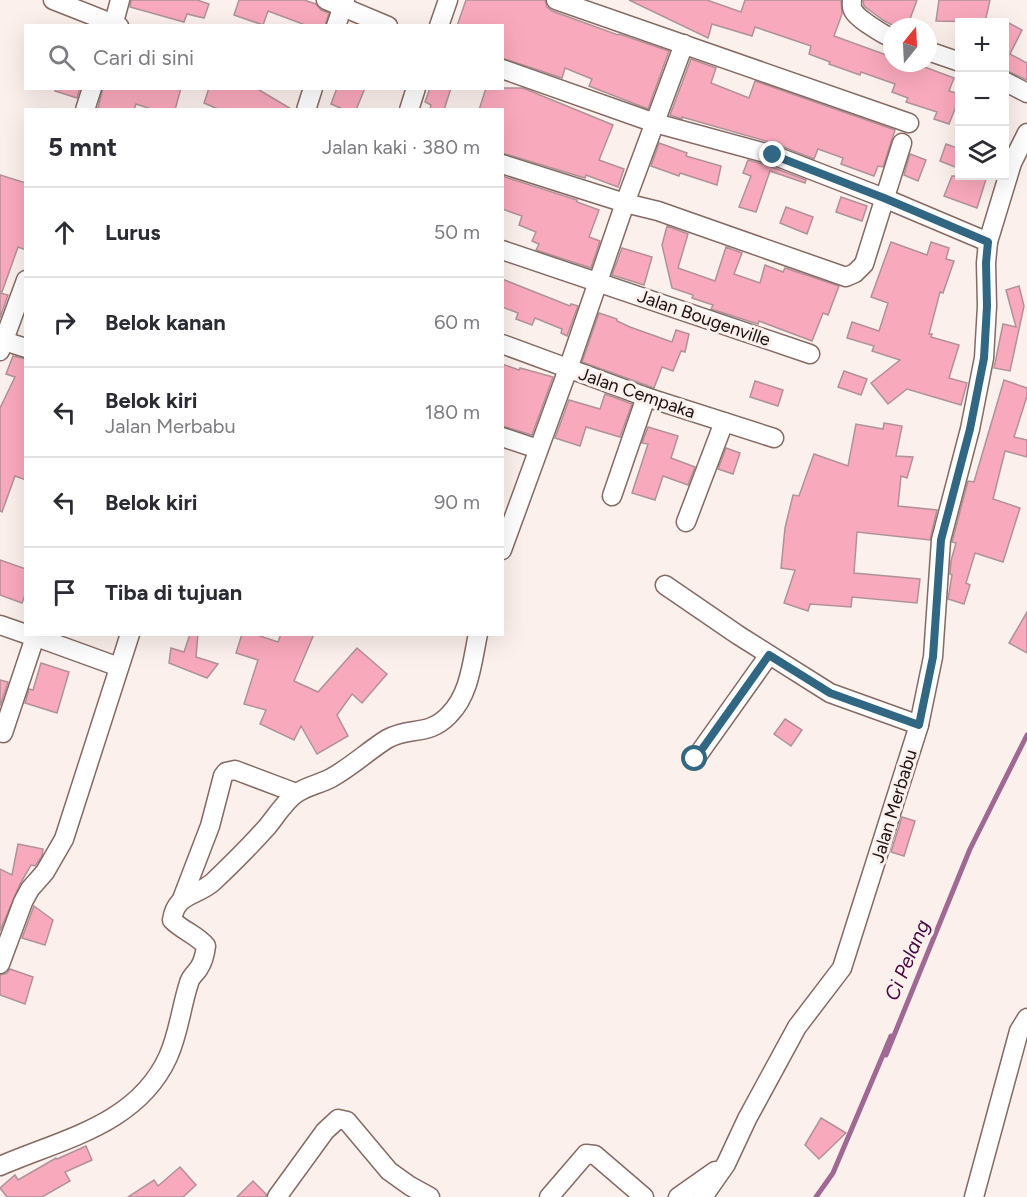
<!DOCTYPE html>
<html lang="id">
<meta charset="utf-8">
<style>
body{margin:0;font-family:Figtree,sans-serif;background:#f2f2f3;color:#2b2b33}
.controls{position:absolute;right:18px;top:18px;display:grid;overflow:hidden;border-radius:0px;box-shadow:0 6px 24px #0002}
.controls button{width:54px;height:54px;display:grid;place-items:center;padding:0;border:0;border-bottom:2px solid #e1e1e2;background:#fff;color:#2b2b33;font:30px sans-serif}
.compass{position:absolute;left:883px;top:18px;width:54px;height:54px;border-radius:50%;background:#fff;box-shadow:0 6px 24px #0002;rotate:18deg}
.stop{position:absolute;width:18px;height:18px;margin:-14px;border:4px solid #326783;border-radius:50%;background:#fff}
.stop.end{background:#326783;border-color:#fff;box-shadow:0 2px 6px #0008}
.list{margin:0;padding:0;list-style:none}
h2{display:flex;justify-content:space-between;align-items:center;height:78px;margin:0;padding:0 24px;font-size:26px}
h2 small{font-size:20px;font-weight:400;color:#7c7c81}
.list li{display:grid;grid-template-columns:39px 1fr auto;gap:18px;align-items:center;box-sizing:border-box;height:90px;padding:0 24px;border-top:2px solid #e1e1e2}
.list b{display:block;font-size:22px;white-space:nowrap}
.list p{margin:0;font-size:20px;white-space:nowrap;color:#7c7c81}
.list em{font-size:20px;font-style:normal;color:#7c7c81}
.icon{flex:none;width:33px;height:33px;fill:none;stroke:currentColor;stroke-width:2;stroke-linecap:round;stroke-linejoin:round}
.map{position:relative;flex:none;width:1027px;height:1197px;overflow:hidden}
.search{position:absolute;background:#fff;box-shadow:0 6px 24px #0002;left:24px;top:24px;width:480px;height:66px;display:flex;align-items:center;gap:15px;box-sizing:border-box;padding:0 21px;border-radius:0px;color:#7c7c81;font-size:22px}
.panel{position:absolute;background:#fff;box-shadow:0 6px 24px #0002;left:24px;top:108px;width:480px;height:528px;border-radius:0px}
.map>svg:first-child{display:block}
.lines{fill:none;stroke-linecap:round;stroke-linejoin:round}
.stream{stroke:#9f6994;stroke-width:5}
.building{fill:#f9a9bc;stroke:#af9298;stroke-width:1.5}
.minor-casing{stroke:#856a63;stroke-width:21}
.minor{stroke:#fff;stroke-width:18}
.route{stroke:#326783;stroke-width:8}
.labels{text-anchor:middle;stroke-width:6;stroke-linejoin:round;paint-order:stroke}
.street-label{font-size:18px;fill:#1a100d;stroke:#fcf0ec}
.water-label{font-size:20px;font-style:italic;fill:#480543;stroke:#fcf0ec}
</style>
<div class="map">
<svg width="1027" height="1197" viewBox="0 0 1027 1197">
<rect width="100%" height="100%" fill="#fcf0ec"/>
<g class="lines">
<polyline class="stream" points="816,1197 833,1173 891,1036 886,1055 970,849 1027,735"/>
</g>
<g class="building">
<polygon points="131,0 197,0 209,4 204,18 187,14 184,22 130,7"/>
<polygon points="239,0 304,0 316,4 321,10 329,13 325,26 308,26 268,11 263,25 234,15"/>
<polygon points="466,0 545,0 547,7 552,11 618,35 619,34 669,51 648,109 589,86 592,79 565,68 562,78 502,58 502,26 457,26"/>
<polygon points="629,0 707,0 741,12 745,0 841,0 842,14 834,36 892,57 892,63 914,63 954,78 949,91 960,94 960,96 949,124 934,119 937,112 906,102 908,98 892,92 895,84 861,72 860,75 829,64 830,62 809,54 811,46 755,27 752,36 712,24 708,38"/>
<polygon points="863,0 917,0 907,27 896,27 883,20 864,6"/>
<polygon points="939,0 990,0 985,22 936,21"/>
<polygon points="1005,21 1022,30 1010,54 1027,63 1027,80 1005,70"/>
<polygon points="691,59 716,68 711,83 749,98 755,81 895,130 883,167 878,166 874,176 841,164 843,158 818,149 814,159 776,144 682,117 682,119 670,115"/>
<polygon points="56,88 80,88 77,98 55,91"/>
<polygon points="103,88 181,88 175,110 154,110 136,104 134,110 104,110 98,108"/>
<polygon points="209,88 256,88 293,110 220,110 204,103"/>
<polygon points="337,88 365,88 356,110 345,110 331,104"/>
<polygon points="430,88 451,88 444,110 430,110 431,105 425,102"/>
<polygon points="486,88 523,88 613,125 599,160 624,169 618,187 586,175 585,178 502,153 502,110 479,110"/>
<polygon points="659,143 687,153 686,156 721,166 717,185 680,173 679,176 651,166"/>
<polygon points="946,144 960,149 960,169 940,161"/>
<polygon points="910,154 926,160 918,181 904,175"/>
<polygon points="748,160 769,166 806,180 805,183 770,171 756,212 739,207 751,176 743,173"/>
<polygon points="0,175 26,183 26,250 18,247 2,292 0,292"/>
<polygon points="502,176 577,200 577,202 599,210 589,237 600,241 591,268 536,250 539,244 532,241 536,232 519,225 522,216 502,209"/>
<polygon points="952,176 987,176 977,208 944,196"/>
<polygon points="841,197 867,206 862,221 836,212"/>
<polygon points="786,207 813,217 807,234 780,223"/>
<polygon points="667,226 688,234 678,268 715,281 726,247 742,253 734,274 760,283 765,265 783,272 785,268 839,286 828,315 823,313 812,341 759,321 758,324 711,309 713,305 692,298 693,295 672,288 662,245"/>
<polygon points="891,242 927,255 931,242 949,248 946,259 954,261 943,293 940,292 929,334 932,334 931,337 959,345 949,378 967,383 961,405 907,389 888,404 871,383 900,360 872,351 874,346 847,338 852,322 879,331 888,303 871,297"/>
<polygon points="622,248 652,257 644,285 612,275"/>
<polygon points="502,279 570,306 571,304 578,306 567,336 561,333 562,329 535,318 532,325 516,319 518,313 502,307"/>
<polygon points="1019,286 1024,306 1010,371 994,368 1003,324 1016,327 1006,290"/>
<polygon points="0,293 8,295 0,318"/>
<polygon points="599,313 617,319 617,321 630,327 672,342 676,330 689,334 685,352 681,351 673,371 662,367 654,388 582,362"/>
<polygon points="13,356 26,359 26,480 15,476 2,512 0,511 0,408 15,377 6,374"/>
<polygon points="502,364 519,370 520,368 553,377 532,435 502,426"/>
<polygon points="844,371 867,379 861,395 838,387"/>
<polygon points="1004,380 1027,388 1027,396 1014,437 1027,440 1027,457 1005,451 993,499 1020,508 1003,562 975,553 966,583 970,585 964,604 948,599 952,575 950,574 951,561 956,543 952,542 968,481 974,482"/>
<polygon points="755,381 783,390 778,406 750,397"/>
<polygon points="605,394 632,404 620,437 586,427 580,446 555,438 569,400 600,409"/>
<polygon points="884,423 902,426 896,456 913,457 907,478 901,476 898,506 937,510 930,540 857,532 854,573 920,579 917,603 852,597 851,607 810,604 808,611 784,603 795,570 781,568 785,528 793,495 799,496 814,454 848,466 856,424 883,429"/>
<polygon points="648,427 678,436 671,458 695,467 688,485 663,476 655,500 632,493 648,444 642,443"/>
<polygon points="726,448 740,453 733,474 718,469"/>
<polygon points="0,560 26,569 26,592 22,603 0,595"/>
<polygon points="1027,612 1027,653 1009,643"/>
<polygon points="190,634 198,634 196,657 218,664 207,678 169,663 171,648 184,652"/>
<polygon points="242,634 254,634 278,642 281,634 314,634 294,681 318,692 357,648 387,674 362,703 352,694 337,715 348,736 317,754 301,726 294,740 260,724 266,710 244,704 258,660 236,653"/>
<polygon points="41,663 69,672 57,713 25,703 29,689 33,690"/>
<polygon points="0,680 8,682 0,706"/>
<polygon points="785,719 802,730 791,746 774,734"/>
<polygon points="902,817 915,821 904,856 891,852"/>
<polygon points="18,844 43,849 42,856 35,866 31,865 20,884 0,931 0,869 12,875"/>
<polygon points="34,906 53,920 45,945 22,938"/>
<polygon points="10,969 33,977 25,1004 0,995 0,975 7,973"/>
<polygon points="821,1118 846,1133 819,1159 805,1145"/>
<polygon points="86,1146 92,1160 65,1172 70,1181 42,1197 7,1197 0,1188 15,1175 18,1180 56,1158 57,1159"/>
<polygon points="180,1167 196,1185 183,1197 128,1197 154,1180 158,1186"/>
<polygon points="253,1181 266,1194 266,1197 237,1197"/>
</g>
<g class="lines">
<g class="minor-casing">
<g id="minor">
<polyline points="53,0 119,26"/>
<polyline points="326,0 388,26"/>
<polyline points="556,0 909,123"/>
<path d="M852,0C852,3 851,7 853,10C856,18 884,35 892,38"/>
<polyline points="113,26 120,0"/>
<polyline points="336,26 345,0"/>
<polyline points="439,26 448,0"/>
<polyline points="928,51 960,62"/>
<polyline points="502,69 655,123 773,155 884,198 988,242"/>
<polyline points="1004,81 1027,93"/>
<polyline points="85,110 92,88"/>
<polyline points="306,110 313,88"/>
<polyline points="409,110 416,88"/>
<polyline points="502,164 625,203 658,211 846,277 855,273 864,264 902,143"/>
<polyline points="502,250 810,354"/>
<polyline points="4,341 26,348"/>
<polyline points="502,344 646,397 774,438"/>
<polyline points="0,351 26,280"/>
<polyline points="502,437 538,449"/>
<polyline points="612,496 646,397"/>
<polyline points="686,522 724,422"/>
<polyline points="502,550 568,369 625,203 684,44"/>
<polyline points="665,585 738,635 830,693 919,725"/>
<polyline points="0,625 26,634"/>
<polyline points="28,634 119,667"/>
<polyline points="3,733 35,637"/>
<polyline points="695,759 769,655"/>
<polyline points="182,899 210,826 223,776 226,772 235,770 296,793"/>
<polyline points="0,964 23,902 30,889 45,872 64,839 130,634"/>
<path d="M0,1166C62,1139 137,1125 168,1057C179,1033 181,1007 189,983C190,977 196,973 199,968C203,962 205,954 206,946C197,935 183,931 172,920C176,893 196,897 213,882C232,864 250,846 267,827C276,816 286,800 297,793C307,786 320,784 331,778C351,767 368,751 387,739C410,726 428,737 449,715C470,694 472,662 478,634"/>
<polyline points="277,1197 325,1131 338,1119 347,1121 389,1171 410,1186 430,1197"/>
<polyline points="549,1197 586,1154 595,1155 644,1197"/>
<polyline points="678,1197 715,1171"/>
<polyline points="703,1197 726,1164 747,1119 797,1027 842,968 919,725 933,657 941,540 970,429 984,358 987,306 986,263 988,242 1012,163 1027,133"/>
<polyline points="974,1197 1019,1031 1027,1018"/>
</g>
</g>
<use href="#minor" class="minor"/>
</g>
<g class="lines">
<polyline class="route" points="695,759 769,655 830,693 919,725 933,657 941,540 970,429 984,358 987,306 986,263 988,242 884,198 773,155"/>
</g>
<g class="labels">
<g class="street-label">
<text transform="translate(704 318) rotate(19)" y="6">Jalan Bougenville</text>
<text transform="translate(637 393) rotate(19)" y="6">Jalan Cempaka</text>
<text transform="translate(894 806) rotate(-73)" y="6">Jalan Merbabu</text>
</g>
<g class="water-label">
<text transform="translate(907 960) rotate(-67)" y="7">Ci Pelang</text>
</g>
</g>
</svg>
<div class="controls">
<button>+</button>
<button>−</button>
<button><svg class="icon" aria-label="layers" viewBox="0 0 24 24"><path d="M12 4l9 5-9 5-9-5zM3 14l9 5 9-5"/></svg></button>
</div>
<svg class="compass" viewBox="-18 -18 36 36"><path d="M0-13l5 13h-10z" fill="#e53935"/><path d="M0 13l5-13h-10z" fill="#7c7c81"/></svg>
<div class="stop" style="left:695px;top:759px"></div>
<div class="stop end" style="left:773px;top:155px"></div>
<div class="search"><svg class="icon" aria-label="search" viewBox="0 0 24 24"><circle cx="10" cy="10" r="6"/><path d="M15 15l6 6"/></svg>Cari di sini</div>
<section class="panel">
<h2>5 mnt<small>Jalan kaki · 380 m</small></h2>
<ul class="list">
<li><svg class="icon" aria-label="ahead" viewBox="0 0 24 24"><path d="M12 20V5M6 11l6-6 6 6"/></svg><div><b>Lurus</b></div><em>50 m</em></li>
<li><svg class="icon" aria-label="right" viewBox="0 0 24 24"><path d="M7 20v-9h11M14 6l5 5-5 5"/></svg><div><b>Belok kanan</b></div><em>60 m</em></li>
<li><svg class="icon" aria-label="left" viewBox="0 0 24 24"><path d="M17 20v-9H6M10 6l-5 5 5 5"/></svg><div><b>Belok kiri</b><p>Jalan Merbabu</p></div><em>180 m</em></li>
<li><svg class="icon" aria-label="left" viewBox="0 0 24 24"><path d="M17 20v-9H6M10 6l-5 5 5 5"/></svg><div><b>Belok kiri</b></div><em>90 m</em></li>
<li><svg class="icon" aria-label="arrive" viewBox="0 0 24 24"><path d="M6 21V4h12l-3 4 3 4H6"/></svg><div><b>Tiba di tujuan</b></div></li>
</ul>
</section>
</div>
